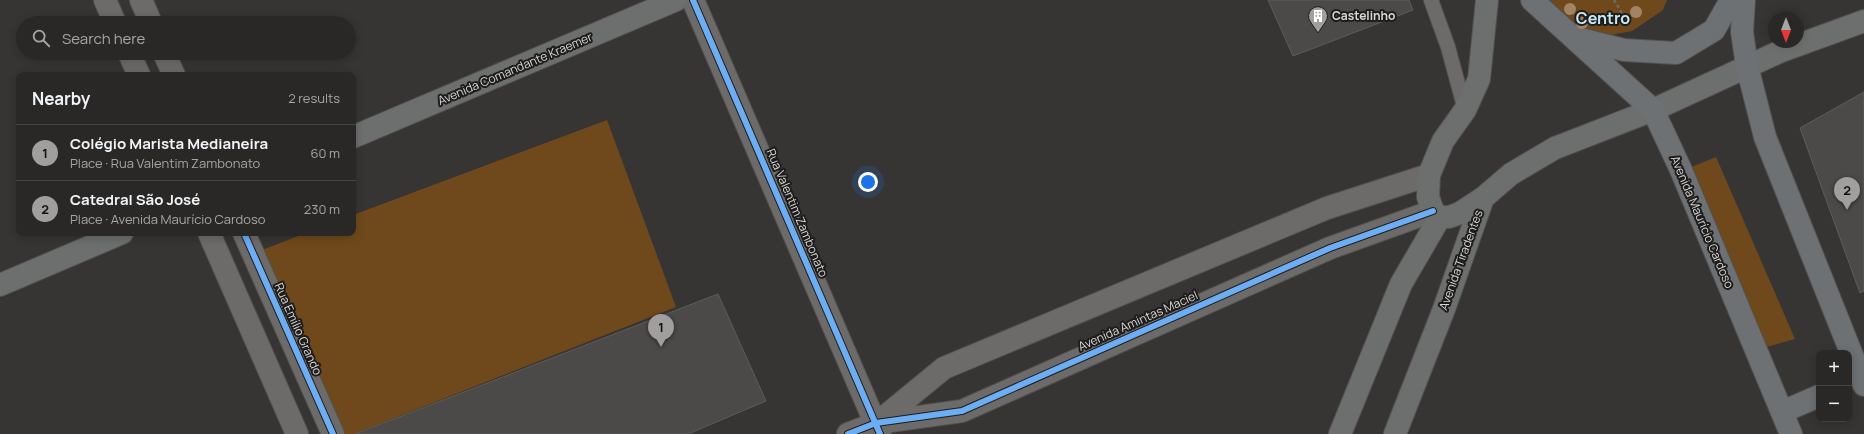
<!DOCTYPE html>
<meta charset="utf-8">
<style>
body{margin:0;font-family:Manrope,sans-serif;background:#31302e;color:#f1f3f6}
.controls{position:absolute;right:12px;bottom:12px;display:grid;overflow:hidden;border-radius:8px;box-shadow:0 2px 10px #0003}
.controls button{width:36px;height:36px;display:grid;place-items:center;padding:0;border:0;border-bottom:1px solid #454443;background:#292826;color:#f1f3f6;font:20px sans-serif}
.compass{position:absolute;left:1768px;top:12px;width:36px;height:36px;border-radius:50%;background:#292826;box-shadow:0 2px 10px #0003;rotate:180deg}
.you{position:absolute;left:868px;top:182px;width:14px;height:14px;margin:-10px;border:3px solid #fff;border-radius:50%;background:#1a73e8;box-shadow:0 0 0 6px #1a73e833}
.badge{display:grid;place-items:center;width:26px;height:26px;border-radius:50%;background:#a19f9d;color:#111;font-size:13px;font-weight:700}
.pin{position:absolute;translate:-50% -33px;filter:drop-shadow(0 1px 2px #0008)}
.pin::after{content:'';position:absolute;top:21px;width:14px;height:12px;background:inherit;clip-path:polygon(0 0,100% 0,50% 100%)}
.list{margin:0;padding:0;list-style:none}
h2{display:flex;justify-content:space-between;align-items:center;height:52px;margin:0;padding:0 16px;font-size:17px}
h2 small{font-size:13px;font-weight:400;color:#a5a6a7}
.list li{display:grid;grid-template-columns:26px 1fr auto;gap:12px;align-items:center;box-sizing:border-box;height:56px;padding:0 16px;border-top:1px solid #454443}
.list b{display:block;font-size:15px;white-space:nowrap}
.list p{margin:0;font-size:13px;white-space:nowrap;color:#a5a6a7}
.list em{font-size:13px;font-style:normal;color:#a5a6a7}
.icon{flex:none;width:22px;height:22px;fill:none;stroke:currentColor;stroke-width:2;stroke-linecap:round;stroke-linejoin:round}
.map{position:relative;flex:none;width:1864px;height:434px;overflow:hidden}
.search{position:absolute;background:#292826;box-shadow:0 2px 10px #0003;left:16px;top:16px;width:340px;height:44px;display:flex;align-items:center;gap:10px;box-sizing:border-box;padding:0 14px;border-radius:22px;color:#a5a6a7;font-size:15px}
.panel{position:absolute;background:#292826;box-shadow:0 2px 10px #0003;left:16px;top:72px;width:340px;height:164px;border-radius:8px}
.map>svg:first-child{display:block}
.green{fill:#6f491b}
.building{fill:#4b4a48;stroke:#5e5c5b}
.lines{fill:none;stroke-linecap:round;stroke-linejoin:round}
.service-casing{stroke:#535250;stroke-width:16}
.tertiary-casing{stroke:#535250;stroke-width:24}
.secondary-casing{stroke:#535250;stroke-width:24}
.primary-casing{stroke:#535250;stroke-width:24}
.path{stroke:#6e6c6a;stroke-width:2.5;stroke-dasharray:3 3;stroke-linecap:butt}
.service{stroke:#6d6b6a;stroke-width:14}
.tertiary{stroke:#6d6b6a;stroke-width:22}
.secondary{stroke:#6d6e6e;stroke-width:22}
.primary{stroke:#6d7173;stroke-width:22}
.cycleway-casing{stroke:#1e1d1c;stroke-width:8}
.cycleway{stroke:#6dadf4;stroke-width:6}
.tree{fill:#a28363}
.labels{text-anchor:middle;stroke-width:4;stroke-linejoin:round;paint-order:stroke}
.poi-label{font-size:12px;font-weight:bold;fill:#dad8d6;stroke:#1e1d1c;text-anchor:start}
.street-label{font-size:12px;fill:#dad8d6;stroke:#1e1d1c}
.district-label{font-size:16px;font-weight:bold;fill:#c6e9f6;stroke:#1e1d1c}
</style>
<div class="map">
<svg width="1864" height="434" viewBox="0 0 1864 434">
<rect width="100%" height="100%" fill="#373533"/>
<g class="green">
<polygon points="1550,0 1667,0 1663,10 1632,31 1605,36 1590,33 1558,10"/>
<polygon points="607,120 676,307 354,434 340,434 262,250 306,233 353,233 353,215"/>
<polygon points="1716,157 1795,339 1763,348 1689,168"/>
</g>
<g class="building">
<polygon points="1268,0 1409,0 1413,10 1293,56"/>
<polygon points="1864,92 1864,291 1860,293 1800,128"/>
<polygon points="718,294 766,401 688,434 355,434"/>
</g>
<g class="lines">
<g class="service-casing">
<polyline id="service" points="1431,0 1448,47 1465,110"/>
</g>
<g class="tertiary-casing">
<g id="tertiary">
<polyline points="105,0 115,23"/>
<polyline points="141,0 151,23"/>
<polyline points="693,0 880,434"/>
<polyline points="129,53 139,75"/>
<polyline points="164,53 174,75"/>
<polyline points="209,233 297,434"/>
<polyline points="244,233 333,434"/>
<polyline points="877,423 944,368 1327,208 1429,175"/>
<polyline points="848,434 876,423 962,411 1330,248 1433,211"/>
</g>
</g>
<g class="secondary-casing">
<g id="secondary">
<polyline points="1487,0 1479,79 1465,110 1443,141 1429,175 1428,197 1433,211 1440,217 1449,217 1460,213 1483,198 1511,174 1555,148 1653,110 1779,52 1864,21"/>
<polyline points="353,137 676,0"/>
<polyline points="0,285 122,233"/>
<polyline points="1340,434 1401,284 1440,217"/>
<polyline points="1395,434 1444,309 1483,198"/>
</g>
</g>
<g class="primary-casing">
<g id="primary">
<polyline points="1532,0 1653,110 1681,170 1791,434"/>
<polyline points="1744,0 1742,32 1747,66 1765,137 1864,385"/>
<polyline points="1576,38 1624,50 1676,53 1714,30 1731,0"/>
<polyline points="1782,412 1819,396"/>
</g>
</g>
<polyline class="path" points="1614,0 1629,25"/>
<use href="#service" class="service"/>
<use href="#tertiary" class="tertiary"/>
<use href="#secondary" class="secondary"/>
<use href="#primary" class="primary"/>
<g class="cycleway-casing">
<g id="cycleway">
<polyline points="693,0 880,434"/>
<polyline points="244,233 333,434"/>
<polyline points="848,434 876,423 962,411 1330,248 1433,211"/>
</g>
</g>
<use href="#cycleway" class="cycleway"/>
</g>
<g class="tree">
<circle cx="1570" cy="9" r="6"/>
<circle cx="1636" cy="12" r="6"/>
<circle cx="1582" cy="23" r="6"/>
</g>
<defs>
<g id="building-pin" transform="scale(1)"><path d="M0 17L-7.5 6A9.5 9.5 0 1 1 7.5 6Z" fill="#a19f9d" stroke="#1e1d1c"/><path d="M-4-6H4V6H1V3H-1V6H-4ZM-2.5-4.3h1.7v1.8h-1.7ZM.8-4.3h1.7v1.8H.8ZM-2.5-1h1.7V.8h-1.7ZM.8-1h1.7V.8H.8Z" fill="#fff"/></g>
</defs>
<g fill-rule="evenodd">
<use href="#building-pin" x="1318" y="16"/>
</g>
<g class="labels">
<g class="poi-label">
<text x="1332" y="20">Castelinho</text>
</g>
<g class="street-label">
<text transform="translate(515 69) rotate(-23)" y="4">Avenida Comandante Kraemer</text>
<text transform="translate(797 213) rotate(67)" y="4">Rua Valentim Zambonato</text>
<text transform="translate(1702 222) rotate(67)" y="4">Avenida Maurício Cardoso</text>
<text transform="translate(1461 260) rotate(-70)" y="4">Avenida Tiradentes</text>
<text transform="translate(1138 321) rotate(-24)" y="4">Avenida Amintas Maciel</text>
<text transform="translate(298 329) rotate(66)" y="4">Rua Emílio Grando</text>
</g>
<g class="district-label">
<text x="1603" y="24">Centro</text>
</g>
</g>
</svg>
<div class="controls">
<button>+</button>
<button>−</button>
</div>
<svg class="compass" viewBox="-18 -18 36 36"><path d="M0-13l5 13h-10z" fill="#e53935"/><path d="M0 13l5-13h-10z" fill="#a5a6a7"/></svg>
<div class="you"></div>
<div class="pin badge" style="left:661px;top:347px">1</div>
<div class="pin badge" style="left:1847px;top:210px">2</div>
<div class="search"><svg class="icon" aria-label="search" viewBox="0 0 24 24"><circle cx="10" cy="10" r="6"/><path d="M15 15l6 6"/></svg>Search here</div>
<section class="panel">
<h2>Nearby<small>2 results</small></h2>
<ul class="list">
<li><span class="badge">1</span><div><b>Colégio Marista Medianeira</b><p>Place · Rua Valentim Zambonato</p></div><em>60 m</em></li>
<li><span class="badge">2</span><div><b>Catedral São José</b><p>Place · Avenida Maurício Cardoso</p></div><em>230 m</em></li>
</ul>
</section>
</div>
